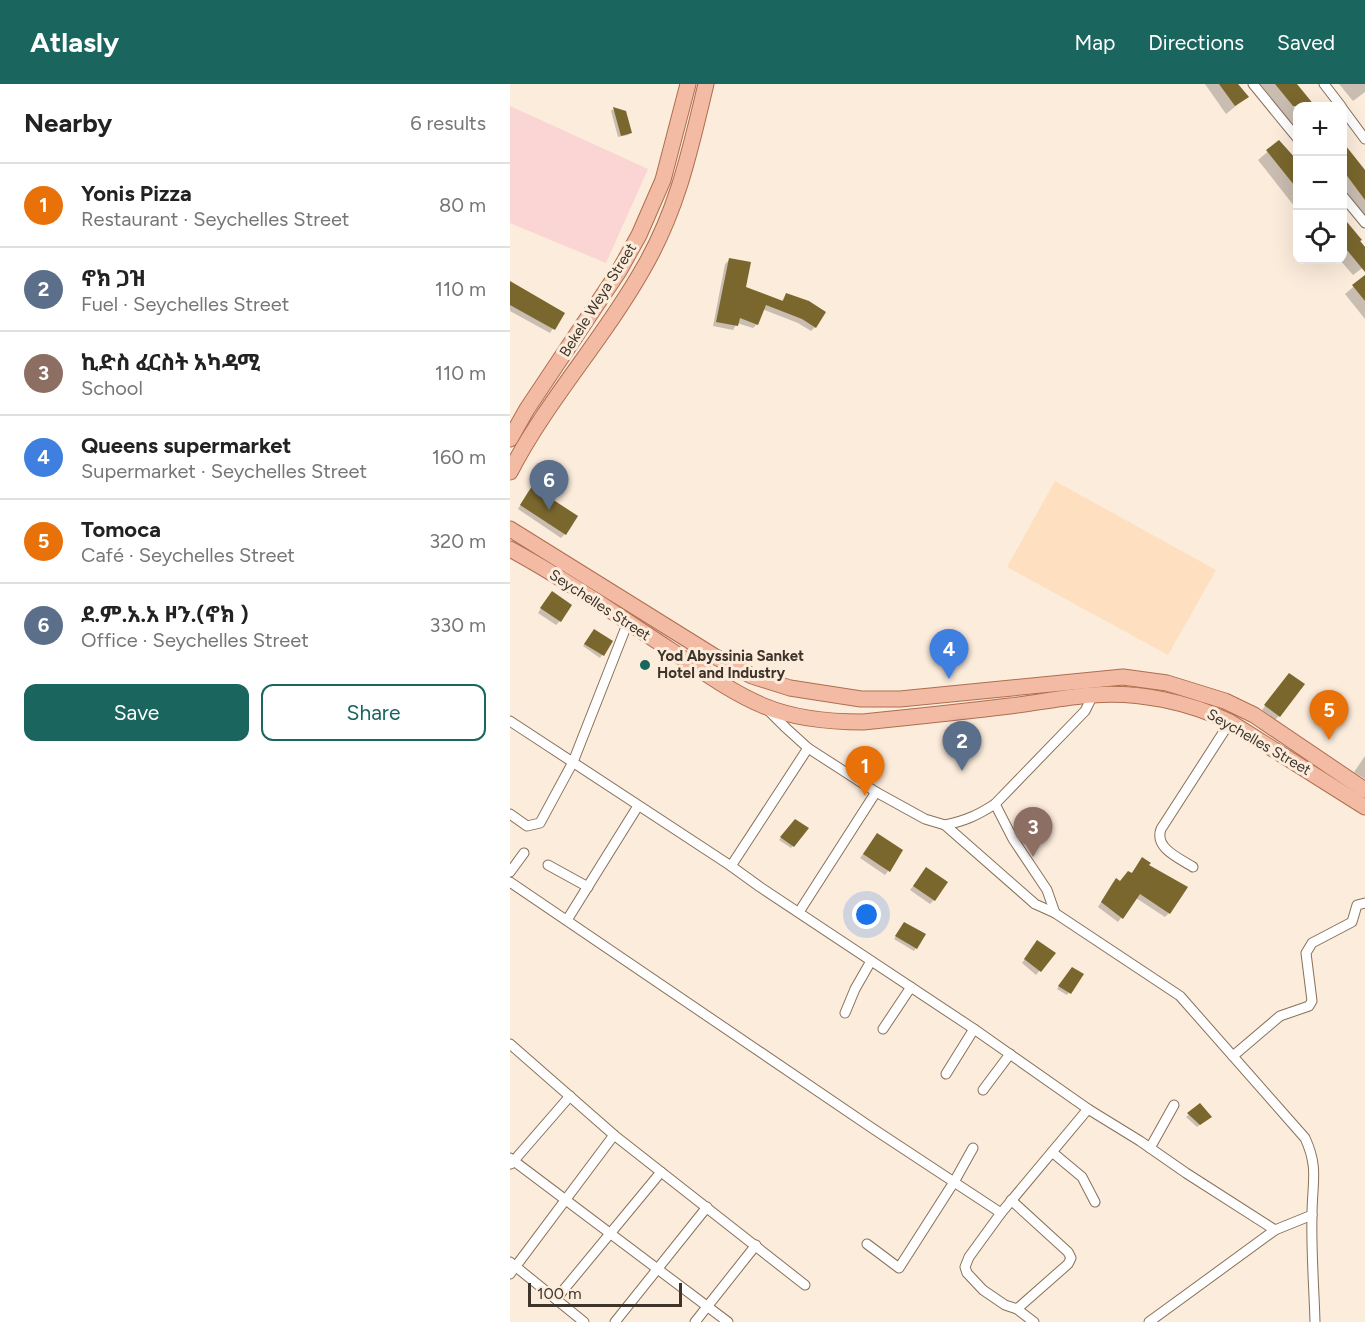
<!DOCTYPE html>
<meta charset="utf-8">
<style>
body{margin:0;font-family:Figtree,"Noto Sans Ethiopic",sans-serif;background:#f2f2f2;color:#222}
.controls{position:absolute;right:18px;top:18px;display:grid;overflow:hidden;border-radius:12px;box-shadow:0 6px 24px #0002}
.controls button{width:54px;height:54px;display:grid;place-items:center;padding:0;border:0;border-bottom:2px solid #e0e0e0;background:#fff;color:#222;font:30px sans-serif}
.scale{position:absolute;left:18px;bottom:15px;width:154px;box-sizing:border-box;padding-left:6px;border:3px solid #3e342a;border-top:0;font-size:16px;line-height:21px;white-space:nowrap;color:#3e342a;-webkit-text-stroke:4px #fcecdc;paint-order:stroke}
.you{position:absolute;left:357px;top:831px;width:21px;height:21px;margin:-15px;border:4px solid #fff;border-radius:50%;background:#1a73e8;box-shadow:0 0 0 9px #1a73e833}
.badge{display:grid;place-items:center;width:39px;height:39px;border-radius:50%;background:#1a655e;color:#fff;font-size:20px;font-weight:700}
.pin{position:absolute;translate:-50% -50px;filter:drop-shadow(0 2px 3px #0008)}
.pin::after{content:'';position:absolute;top:32px;width:21px;height:18px;background:inherit;clip-path:polygon(0 0,100% 0,50% 100%)}
.list{margin:0;padding:0;list-style:none}
h2{display:flex;justify-content:space-between;align-items:center;height:78px;margin:0;padding:0 24px;font-size:26px}
h2 small{font-size:20px;font-weight:400;color:#767676}
.list li{display:grid;grid-template-columns:39px 1fr auto;gap:18px;align-items:center;box-sizing:border-box;height:84px;padding:0 24px;border-top:2px solid #e0e0e0}
.list b{display:block;font-size:22px;white-space:nowrap}
.list p{margin:0;font-size:20px;white-space:nowrap;color:#767676}
.list em{font-size:20px;font-style:normal;color:#767676}
.actions{display:flex;gap:12px;padding:18px 24px}
.actions a{flex:1;padding:14px 0;border:2px solid #1a655e;border-radius:12px;text-align:center;font-size:21px;color:#1a655e}
.actions .main{background:#1a655e;color:#fff}
.icon{flex:none;width:33px;height:33px;fill:none;stroke:currentColor;stroke-width:2;stroke-linecap:round;stroke-linejoin:round}
.map{position:relative;flex:none;width:855px;height:1238px;overflow:hidden}
header{display:flex;align-items:center;gap:36px;box-sizing:border-box;height:84px;padding:0 30px;background:#1a655e;color:#fff}
header strong{font-size:28px}
nav{display:flex;gap:33px;margin-inline-start:auto;font-size:21px}
main{display:flex}
aside{flex:1;background:#fff}
.map>svg:first-child{display:block}
.built{fill:#fedfbf}
.green{fill:#fad5d3}
.shadow{fill:#0003}
.building{fill:#7a672e}
.lines{fill:none;stroke-linecap:round;stroke-linejoin:round}
.minor-casing{stroke:#88715a;stroke-width:11}
.primary-casing{stroke:#ae6e50;stroke-width:17}
.minor{stroke:#fff;stroke-width:9}
.primary{stroke:#f3bba3;stroke-width:15}
.poi-dot{fill:#1a655e;stroke:#fcecdc;stroke-width:2}
.labels{text-anchor:middle;stroke-width:6;stroke-linejoin:round;paint-order:stroke}
.street-label{font-size:15px;fill:#3e342a;stroke:#fcecdc}
.poi-label{font-size:15px;font-weight:bold;fill:#3e342a;stroke:#fcecdc;text-anchor:start}
</style>
<header>
<strong>Atlasly</strong>
<nav><a>Map</a><a>Directions</a><a>Saved</a></nav>
</header>
<main>
<aside>
<h2>Nearby<small>6 results</small></h2>
<ul class="list">
<li><span class="badge" style="background:#e8710a">1</span><div><b>Yonis Pizza</b><p>Restaurant · Seychelles Street</p></div><em>80 m</em></li>
<li><span class="badge" style="background:#5c6f8a">2</span><div><b>ኖክ ጋዝ</b><p>Fuel · Seychelles Street</p></div><em>110 m</em></li>
<li><span class="badge" style="background:#8d6e63">3</span><div><b>ኪድስ ፈርስት አካዳሚ</b><p>School</p></div><em>110 m</em></li>
<li><span class="badge" style="background:#3f7fe0">4</span><div><b>Queens supermarket</b><p>Supermarket · Seychelles Street</p></div><em>160 m</em></li>
<li><span class="badge" style="background:#e8710a">5</span><div><b>Tomoca</b><p>Café · Seychelles Street</p></div><em>320 m</em></li>
<li><span class="badge" style="background:#5c6f8a">6</span><div><b>ደ.ም.አ.አ ዞን.(ኖክ )</b><p>Office · Seychelles Street</p></div><em>330 m</em></li>
</ul>
<div class="actions"><a class="main">Save</a><a>Share</a></div>
</aside>
<div class="map">
<svg width="855" height="1238" viewBox="0 0 855 1238">
<rect width="100%" height="100%" fill="#fcecdc"/>
<polygon class="built" points="545,397 706,486 658,571 497,483"/>
<polygon class="green" points="0,22 138,85 96,179 0,139"/>
<g class="shadow">
<polygon points="695,0 728,0 737,13 716,30"/>
<polygon points="750,0 785,0 803,22 788,22 788,47"/>
<polygon points="829,0 855,0 855,8 843,17"/>
<polygon points="103,25 120,49 118,51 108,53 101,27"/>
<polygon points="769,58 788,82 788,127 748,76"/>
<polygon points="832,60 855,89 855,133 832,104"/>
<polygon points="832,139 836,139 855,163 855,182 843,191 830,176 832,176"/>
<polygon points="220,175 234,204 271,218 276,210 305,243 301,247 288,239 252,225 247,240 243,244 227,239 223,246 203,242 215,180"/>
<polygon points="855,193 855,235 835,210"/>
<polygon points="0,199 53,229 40,249 0,227"/>
<polygon points="18,408 55,450 51,454 8,425"/>
<polygon points="38,513 50,537 46,541 28,529"/>
<polygon points="82,549 101,558 90,574 73,562"/>
<polygon points="776,594 769,632 765,636 752,626"/>
<polygon points="855,672 855,695 844,688"/>
<polygon points="283,739 297,745 281,764 269,756"/>
<polygon points="364,755 378,787 375,791 350,774"/>
<polygon points="632,775 659,829 655,833 626,814 608,838 588,823 602,800 606,796 610,798 621,790"/>
<polygon points="413,789 424,816 420,820 400,806"/>
<polygon points="392,842 406,864 404,867 384,855"/>
<polygon points="524,862 544,869 526,891 512,879"/>
<polygon points="559,887 572,890 557,911 547,905"/>
<polygon points="690,1021 698,1035 687,1043 676,1033"/>
</g>
<g class="building">
<polygon points="709,0 728,0 739,13 725,22"/>
<polygon points="765,0 787,0 805,22 783,22"/>
<polygon points="103,23 116,27 122,49 111,52"/>
<polygon points="769,56 786,75 784,76 788,81 788,106 756,66"/>
<polygon points="832,57 855,86 855,116 832,85"/>
<polygon points="832,132 852,156 850,157 855,163 855,188 832,160"/>
<polygon points="219,174 241,178 236,203 273,217 276,209 299,217 316,228 306,244 292,235 256,221 248,241 230,234 228,242 206,238"/>
<polygon points="855,191 855,217 842,201"/>
<polygon points="0,197 55,229 45,246 0,221"/>
<polygon points="22,402 68,432 56,451 10,421"/>
<polygon points="42,507 62,521 51,538 30,524"/>
<polygon points="84,545 103,557 94,572 74,560"/>
<polygon points="779,589 795,600 770,633 754,621"/>
<polygon points="285,735 299,744 284,763 270,753"/>
<polygon points="367,749 393,766 380,788 353,770"/>
<polygon points="632,773 641,779 639,781 678,803 660,830 630,810 613,835 591,818 606,794 610,797 618,787 622,789"/>
<polygon points="416,783 438,798 425,817 403,802"/>
<polygon points="394,838 416,850 407,865 385,852"/>
<polygon points="527,856 546,869 531,888 514,875"/>
<polygon points="562,883 574,890 561,910 548,902"/>
<polygon points="690,1019 702,1033 690,1041 677,1029"/>
</g>
<g class="lines">
<g class="minor-casing">
<g id="minor">
<polyline points="743,0 788,55"/>
<polyline points="814,0 831,22"/>
<polyline points="832,24 855,55"/>
<polyline points="832,111 855,139"/>
<path d="M258,626L276,644L298,664L366,708L415,735L435,741L525,820L545,829L670,912L795,1054C809,1084 802,1099 802,1131C801,1167 804,1202 805,1238"/>
<polyline points="0,637 221,782 250,803 464,945 578,1025 630,1057 676,1089 765,1146 802,1131"/>
<polyline points="485,720 503,755 537,806 545,829"/>
<polyline points="0,730 17,742 30,739 63,678 118,538"/>
<path d="M435,741C455,737 468,731 485,720L575,627L584,609"/>
<polyline points="38,781 78,803"/>
<polyline points="221,782 298,664"/>
<path d="M683,783C669,774 644,764 651,745L720,638"/>
<polyline points="0,788 14,769"/>
<polyline points="0,798 362,1044 491,1129"/>
<polyline points="289,828 366,708"/>
<polyline points="57,836 128,722"/>
<polyline points="335,929 345,905 361,877"/>
<polyline points="373,945 401,903"/>
<polyline points="0,960 104,1051 295,1201"/>
<polyline points="723,972 770,932 799,922 802,917 796,869 802,859 842,838 847,821 855,819"/>
<polyline points="436,990 464,945"/>
<polyline points="473,1006 500,970"/>
<polyline points="640,1064 664,1021"/>
<polyline points="542,1068 572,1093 585,1118"/>
<polyline points="0,1074 218,1238"/>
<polyline points="1,1080 60,1012"/>
<polyline points="501,1116 558,1168 561,1174 558,1180 507,1225"/>
<polyline points="357,1160 389,1184 444,1098 463,1064"/>
<polyline points="0,1178 74,1238"/>
<polyline points="0,1190 104,1051"/>
<polyline points="46,1215 151,1088"/>
<polyline points="105,1238 197,1123"/>
<polyline points="185,1238 246,1161"/>
<polyline points="524,1238 507,1225 495,1221 473,1206 457,1189 455,1183 459,1173 491,1129 578,1025"/>
<polyline points="639,1238 765,1146"/>
</g>
</g>
<g class="primary-casing">
<g id="primary">
<polyline points="0,355 17,325 109,187 129,151 153,96 178,0"/>
<path d="M0,388C37,316 93,256 133,185C168,125 180,66 196,0"/>
<polyline points="0,445 204,572 242,592 280,604 351,615 390,615 613,593 657,599 715,617 744,631 855,706"/>
<path d="M0,465C55,495 107,531 159,565C190,585 220,608 254,622C285,635 321,638 353,638C402,633 451,628 500,622C527,619 554,613 582,611C628,607 679,618 720,638L855,723"/>
</g>
</g>
<use href="#minor" class="minor"/>
<use href="#primary" class="primary"/>
</g>
<circle class="poi-dot" cx="135" cy="581" r="6"/>
<g class="labels">
<g class="street-label">
<text transform="translate(88 216) rotate(-58)" y="5">Bekele Weya Street</text>
<text transform="translate(90 521) rotate(33)" y="5">Seychelles Street</text>
<text transform="translate(749 658) rotate(30)" y="5">Seychelles Street</text>
</g>
<g class="poi-label">
<text x="147" y="577">Yod Abyssinia Sanket<tspan x="147" dy="17">Hotel and Industry</tspan></text>
</g>
</g>
</svg>
<div class="controls">
<button>+</button>
<button>−</button>
<button><svg class="icon" aria-label="locate" viewBox="0 0 24 24"><circle cx="12" cy="12" r="6"/><path d="M12 2v4M12 18v4M2 12h4M18 12h4"/></svg></button>
</div>
<div class="scale">100 m</div>
<div class="you"></div>
<div class="pin badge" style="left:355px;top:712px;background:#e8710a">1</div>
<div class="pin badge" style="left:452px;top:687px;background:#5c6f8a">2</div>
<div class="pin badge" style="left:523px;top:773px;background:#8d6e63">3</div>
<div class="pin badge" style="left:439px;top:595px;background:#3f7fe0">4</div>
<div class="pin badge" style="left:819px;top:656px;background:#e8710a">5</div>
<div class="pin badge" style="left:39px;top:426px;background:#5c6f8a">6</div>
</div>
</main>
